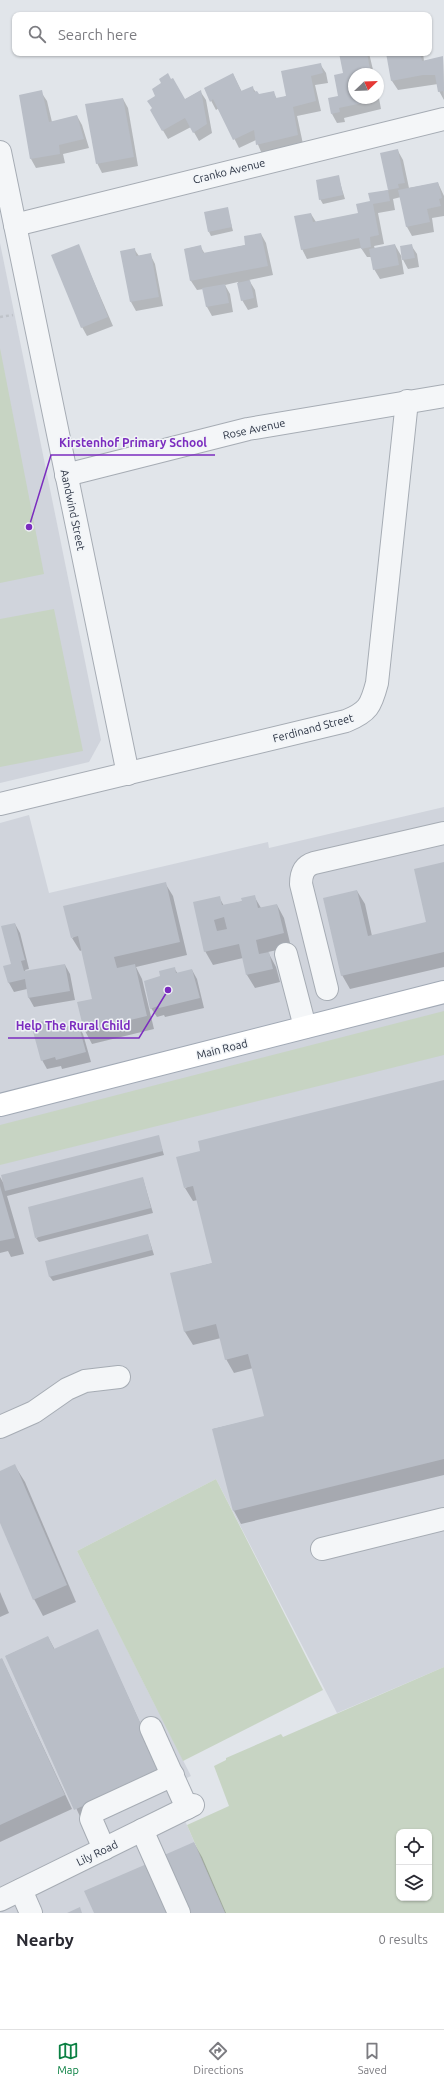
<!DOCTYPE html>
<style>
body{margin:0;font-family:Ubuntu,sans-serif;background:#f2f2f3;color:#2b2b33}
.controls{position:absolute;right:12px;bottom:12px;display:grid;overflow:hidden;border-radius:8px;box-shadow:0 1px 3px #0004}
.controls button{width:36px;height:36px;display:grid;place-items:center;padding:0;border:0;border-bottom:1px solid #e1e1e2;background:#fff;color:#2b2b33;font:20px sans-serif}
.compass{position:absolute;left:348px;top:68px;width:36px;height:36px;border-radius:50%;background:#fff;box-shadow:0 1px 3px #0004;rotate:67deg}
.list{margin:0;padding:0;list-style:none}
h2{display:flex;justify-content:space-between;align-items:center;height:52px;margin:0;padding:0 16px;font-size:17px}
h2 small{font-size:13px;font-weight:400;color:#7c7c81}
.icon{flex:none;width:22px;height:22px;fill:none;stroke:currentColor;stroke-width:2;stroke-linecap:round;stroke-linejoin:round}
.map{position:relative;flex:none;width:444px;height:1913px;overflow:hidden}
.search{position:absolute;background:#fff;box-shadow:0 1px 3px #0004;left:12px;right:12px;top:12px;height:44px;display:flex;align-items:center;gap:10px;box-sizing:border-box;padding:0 14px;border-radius:8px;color:#7c7c81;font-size:15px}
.sheet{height:116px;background:#fff}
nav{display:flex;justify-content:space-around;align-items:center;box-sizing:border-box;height:56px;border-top:1px solid #e1e1e2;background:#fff;font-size:11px;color:#7c7c81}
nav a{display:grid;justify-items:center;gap:2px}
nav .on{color:#0b8043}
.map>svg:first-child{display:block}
.built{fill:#d0d4dc}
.green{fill:#c7d4c3;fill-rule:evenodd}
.shadow{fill:#0003}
.building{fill:#b9bec7;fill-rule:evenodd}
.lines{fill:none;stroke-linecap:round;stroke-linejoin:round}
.minor-casing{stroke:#a6acb4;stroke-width:24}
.major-casing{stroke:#a1a9b5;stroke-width:24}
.path{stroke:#bfc3c9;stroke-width:2.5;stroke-dasharray:3 3;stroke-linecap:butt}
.minor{stroke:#f4f6f8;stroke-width:22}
.major{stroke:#fff;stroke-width:22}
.labels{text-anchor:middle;stroke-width:3;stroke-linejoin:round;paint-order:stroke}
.street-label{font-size:11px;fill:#2a3242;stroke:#f1f4f7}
.leader{fill:none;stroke:#7b2cbf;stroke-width:1.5}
.callout-dot{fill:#7b2cbf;stroke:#f1f4f7;stroke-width:1.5}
.callout-label{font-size:12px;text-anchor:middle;font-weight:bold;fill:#7b2cbf;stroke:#f1f4f7;stroke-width:3;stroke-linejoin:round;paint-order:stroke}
</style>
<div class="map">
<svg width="444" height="1913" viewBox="0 0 444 1913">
<rect width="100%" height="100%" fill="#e1e5ea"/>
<g class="built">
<polygon points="0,243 101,740 89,762 0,783"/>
<polygon points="444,807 444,1667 337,1713 216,1479 77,1551 191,1776 170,1786 225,1913 0,1913 0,823 29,815 49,893 268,842 269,848"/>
</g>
<g class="green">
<polygon points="0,348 44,574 0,583"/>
<polygon points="54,609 83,751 0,767 0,619"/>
<polygon points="444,1011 444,1055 0,1165 0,1125"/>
<polygon points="216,1479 323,1690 183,1761 77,1551"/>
<path d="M444,1667V1913H225L187,1825L229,1806L214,1766L226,1760V1758L281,1734L283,1737ZM399,1832H429V1898H399Z"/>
</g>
<g class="shadow">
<polygon points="340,53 369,53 374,74 354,74 354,98 378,98 378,93 381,109 344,118 345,122 337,123 332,114 339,97 344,74"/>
<polygon points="387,53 423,53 424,61 443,57 444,100 439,91 438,84 398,90 392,81"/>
<polygon points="320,64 326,73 328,83 315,85 321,111 297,116 303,144 262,154 256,140 239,148 219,108 216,110 205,89 233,74 242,92 252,87 258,95 273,92 277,99 287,96"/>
<polygon points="200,91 206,100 212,133 199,141 191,127 168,139 151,110 184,100"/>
<polygon points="41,92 47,101 52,122 77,116 82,125 89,148 63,154 65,163 36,168 31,159 21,96"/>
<polygon points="123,99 128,108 138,166 102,173 97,163"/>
<polygon points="398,151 403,160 409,188 438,183 444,196 444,216 432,218 434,232 412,236 407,227 401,197 393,199 395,210 378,213 384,244 374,246 375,249 395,245 403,259 411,245 417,254 419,267 408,269 401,256 404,274 380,279 374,269 372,257 367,257 361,248 307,259 302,249 311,214 316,222 359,214 371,202 369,194 389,190 381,154"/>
<polygon points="338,176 345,199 323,204 320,199"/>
<polygon points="227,208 233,231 211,236 209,232"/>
<polygon points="261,234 266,243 273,275 249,280 255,290 258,307 248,310 242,300 238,282 225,285 230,294 233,312 212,316 207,307 204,289 197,290 191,281 185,249 200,246 205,254 246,245"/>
<polygon points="78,245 113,326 87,336 82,327"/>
<polygon points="134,249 139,256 150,254 155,264 163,306 136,311 131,302"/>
<polygon points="444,864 444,967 350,989 342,975 357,891 365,904 372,936 427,923"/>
<polygon points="165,883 173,896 187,955 136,967 142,979 154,1029 92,1044 85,1031 94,999 82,950 80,951 72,938"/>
<polygon points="254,896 261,908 277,905 284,918 291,947 268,952 276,967 280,982 255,988 247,975 243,958 213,965 205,951 219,897 224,906 243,901"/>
<polygon points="15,924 20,933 29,969 25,970 26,972 65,965 70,974 75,1000 34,1007 29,998 27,989 14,992 9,983 4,967 12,965"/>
<polygon points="174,968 178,974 192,970 197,979 204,1008 165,1017 164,1015 157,1017 151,1008 162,977"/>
<polygon points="49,1021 54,1031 78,1025 83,1034 91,1062 62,1069 61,1066 47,1069 42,1060"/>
<polygon points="444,1081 444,1475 241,1524 234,1511 213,1429 265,1417 253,1368 234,1373 226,1359 221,1338 193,1345 185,1332 171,1274 213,1263 198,1200 193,1201 185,1188"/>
<polygon points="158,1136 164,1155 7,1196 24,1254 11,1257 8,1251 0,1253 0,1177 4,1184"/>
<polygon points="143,1179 153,1213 39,1242 36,1238"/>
<polygon points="148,1236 154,1255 53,1281 50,1277 46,1262"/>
<polygon points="15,1466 25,1482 76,1602 43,1616 34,1599 0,1521 0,1472"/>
<polygon points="0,1592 9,1613 0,1617"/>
<polygon points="98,1631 168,1784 83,1823 6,1656 48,1637 55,1650"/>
<polygon points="2,1659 72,1809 0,1842 0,1660"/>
<polygon points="194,1843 202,1857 226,1913 188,1913"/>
</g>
<g class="building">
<polygon points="339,53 367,53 371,74 354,74 354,98 376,98 377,100 339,108 340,112 331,114 328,98 338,96 334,75 343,73"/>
<polygon points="386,53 420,53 422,61 443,56 444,91 438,92 435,75 423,75 391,81"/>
<polygon points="321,63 323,73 311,76 316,101 293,107 298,135 256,145 254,130 233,140 213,99 210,102 204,88 233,73 241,91 253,86 254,92 257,91 259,94 274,91 276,98 286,96 281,71"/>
<polygon points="168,73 171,79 173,78 185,99 201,90 207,124 193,133 185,118 162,131 150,110 152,108 147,101 155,96 152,89 161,83 159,79"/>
<polygon points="42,90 49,122 77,115 84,139 59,145 60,154 30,159 19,95"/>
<polygon points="123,98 134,157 96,164 85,104"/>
<polygon points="398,149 405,183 398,184 399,188 388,190 380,153"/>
<polygon points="339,175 343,195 319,200 316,180"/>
<polygon points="438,182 442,198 439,199 441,206 427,209 430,222 406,227 398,190"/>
<polygon points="388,190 390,201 373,204 379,235 370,237 371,247 361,249 359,238 301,250 294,216 311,213 313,222 358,213 356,204 370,201 368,193"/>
<polygon points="228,207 232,227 208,232 204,212"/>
<polygon points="261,233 268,266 190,281 184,249 201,245 203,253 245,245 244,236"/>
<polygon points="79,244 108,317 81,328 51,255"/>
<polygon points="395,244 399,265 373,270 369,249"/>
<polygon points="412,244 415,258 402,260 400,246"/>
<polygon points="135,248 136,256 151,253 159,297 130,302 120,251"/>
<polygon points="250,280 254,298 241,301 237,283"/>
<polygon points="225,284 229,303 206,307 202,288"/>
<polygon points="444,862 444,952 341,976 323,898 357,890 368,936 426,922 414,869"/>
<polygon points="166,882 180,942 114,957 117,968 135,964 147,1016 84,1031 77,1002 92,999 78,936 71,938 63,906"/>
<path d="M255,895L258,908L277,904L284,933L256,940L259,954L269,952L273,969L246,975L239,944L204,952L193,902L220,896L222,905L242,901L241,898ZM224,917L227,929L217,931L214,920Z"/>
<polygon points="15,923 25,960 21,961 24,971 65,964 70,991 28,998 25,979 8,983 3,966 11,964 1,926"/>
<polygon points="175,967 176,973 192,969 200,998 159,1008 158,1006 150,1009 144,981 160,976 159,971"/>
<polygon points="49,1020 52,1031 78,1023 86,1052 56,1060 55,1057 41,1061 31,1024"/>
<polygon points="444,1080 444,1459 233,1511 212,1429 264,1416 248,1354 225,1360 216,1324 184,1332 170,1273 212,1263 193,1186 184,1188 176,1157 200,1151 198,1141"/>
<polygon points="159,1135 163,1151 5,1191 1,1175"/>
<polygon points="143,1177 151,1208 35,1238 28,1207"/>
<polygon points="0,1186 15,1238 0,1241"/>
<polygon points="148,1234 152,1250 49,1277 45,1261"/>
<polygon points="15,1464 67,1585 33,1600 0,1523 0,1471"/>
<polygon points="98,1629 162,1771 74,1810 5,1656 48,1636 54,1649"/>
<polygon points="2,1658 65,1795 0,1825 0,1659"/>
<polygon points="194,1842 225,1913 187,1913 162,1856"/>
<polygon points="149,1863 172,1913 94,1913 84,1891"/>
<polygon points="80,1907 82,1913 67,1913"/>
</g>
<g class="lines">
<g class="minor-casing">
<g id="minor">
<polyline points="0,152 128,774"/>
<polyline points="15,225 444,119"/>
<polyline points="66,475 248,429 444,396"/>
<path d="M0,804L346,721C368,712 371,706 377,683L407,401"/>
<polyline points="286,954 305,1027"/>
<path d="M327,989L301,884C301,874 304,866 314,863L444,833"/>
<polyline points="0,1427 34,1412 67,1389 85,1381 119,1377"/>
<polyline points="322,1549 444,1519"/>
<polyline points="151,1728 187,1808"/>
<polyline points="142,1830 179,1913"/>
<polyline points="104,1849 91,1819 93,1812 173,1775"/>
<polyline points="21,1890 31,1913"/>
<polyline points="0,1900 193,1805"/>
</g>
</g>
<g class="major-casing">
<polyline id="major" points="0,1105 444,992"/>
</g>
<polyline class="path" points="0,317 13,315"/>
<use href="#minor" class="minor"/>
<use href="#major" class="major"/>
</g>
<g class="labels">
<g class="street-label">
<text transform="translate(229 171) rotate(-14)" y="4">Cranko Avenue</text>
<text transform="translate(254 429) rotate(-12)" y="4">Rose Avenue</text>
<text transform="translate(73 510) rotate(78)" y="4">Aandwind Street</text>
<text transform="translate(313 728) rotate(-15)" y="4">Ferdinand Street</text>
<text transform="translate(222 1049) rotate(-14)" y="4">Main Road</text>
<text transform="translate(97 1853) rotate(-26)" y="4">Lily Road</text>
</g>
</g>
<path class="leader" d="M29 527L51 455H215M168 990L139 1038H8"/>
<g class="callout-dot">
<circle cx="29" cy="527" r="4"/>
<circle cx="168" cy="990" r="4"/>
</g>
<g class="callout-label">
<text x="133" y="447">Kirstenhof Primary School</text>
<text x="73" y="1030">Help The Rural Child</text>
</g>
</svg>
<div class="controls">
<button><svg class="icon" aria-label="locate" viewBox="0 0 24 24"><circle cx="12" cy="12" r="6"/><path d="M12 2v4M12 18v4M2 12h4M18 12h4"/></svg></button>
<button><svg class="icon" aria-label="layers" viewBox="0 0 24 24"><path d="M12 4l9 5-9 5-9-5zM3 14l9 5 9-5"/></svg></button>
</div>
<svg class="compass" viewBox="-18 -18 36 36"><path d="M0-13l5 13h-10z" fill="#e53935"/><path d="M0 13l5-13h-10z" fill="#7c7c81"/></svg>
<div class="search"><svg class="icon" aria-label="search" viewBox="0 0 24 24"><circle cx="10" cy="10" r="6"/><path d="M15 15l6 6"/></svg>Search here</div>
</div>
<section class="sheet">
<h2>Nearby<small>0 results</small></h2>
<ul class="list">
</ul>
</section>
<nav>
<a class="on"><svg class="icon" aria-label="map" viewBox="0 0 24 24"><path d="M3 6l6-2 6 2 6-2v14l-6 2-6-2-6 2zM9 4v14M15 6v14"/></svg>Map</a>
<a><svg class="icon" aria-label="directions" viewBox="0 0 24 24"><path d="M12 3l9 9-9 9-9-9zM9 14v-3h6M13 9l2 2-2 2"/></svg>Directions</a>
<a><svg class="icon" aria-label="saved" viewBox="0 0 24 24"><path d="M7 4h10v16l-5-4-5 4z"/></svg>Saved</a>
</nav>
